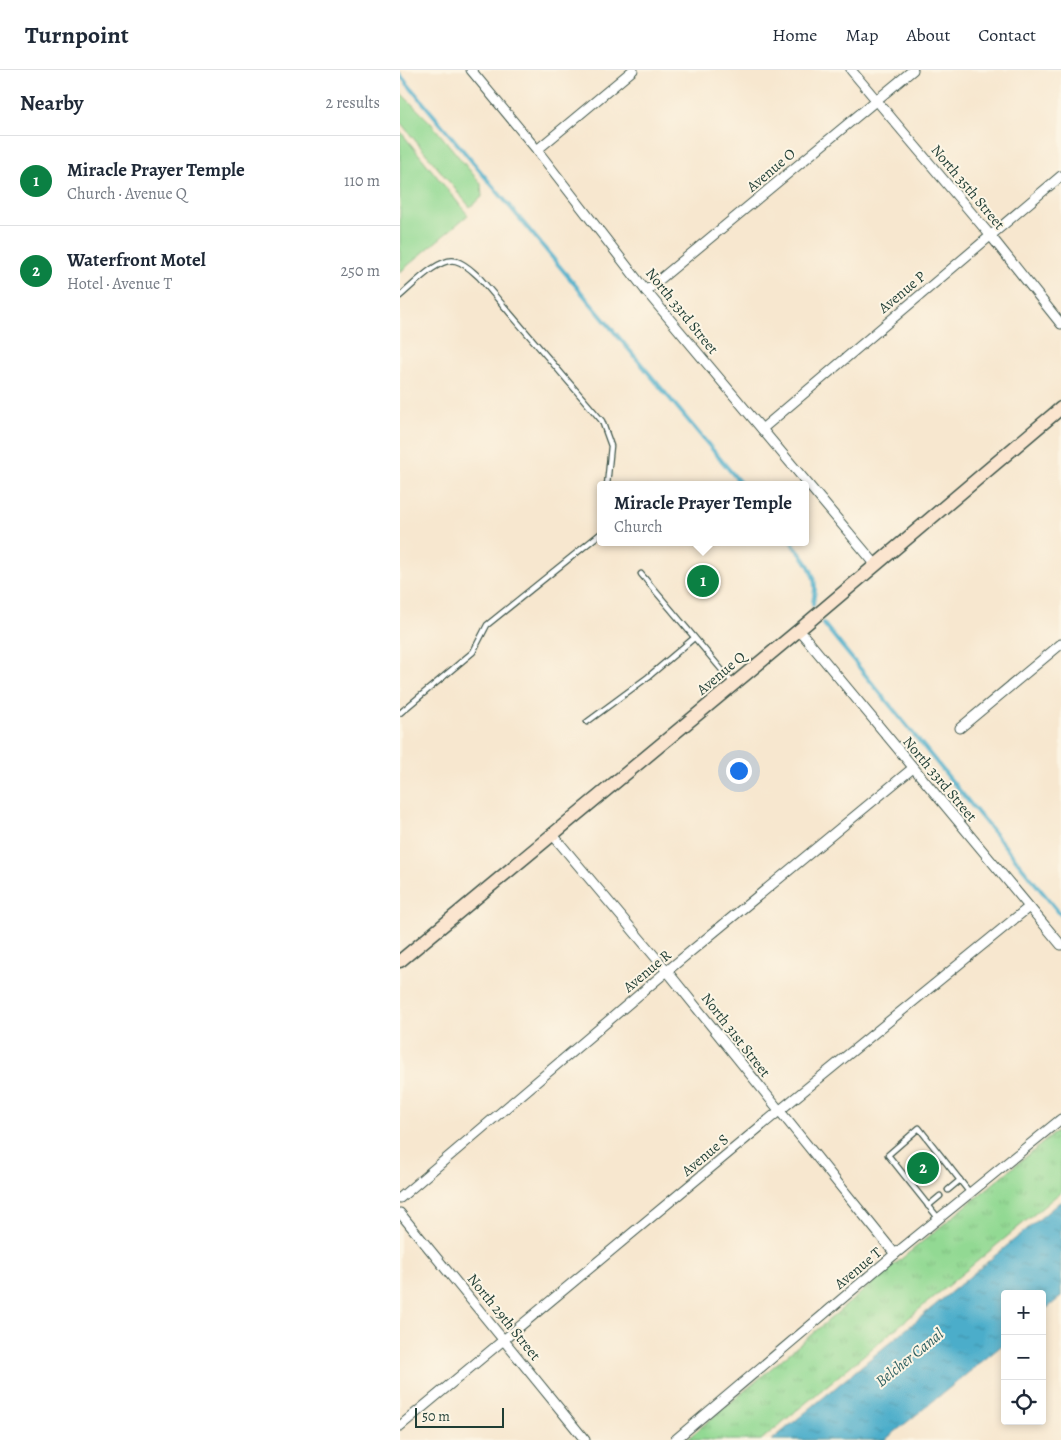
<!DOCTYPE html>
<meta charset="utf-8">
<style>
body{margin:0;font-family:Alegreya,serif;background:#f2f2f3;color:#1f2937}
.controls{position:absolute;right:15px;bottom:15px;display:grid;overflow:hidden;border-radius:5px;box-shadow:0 2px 8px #0003}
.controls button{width:45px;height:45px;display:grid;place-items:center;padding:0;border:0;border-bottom:1px solid #e0e1e3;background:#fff;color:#1f2937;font:25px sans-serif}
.scale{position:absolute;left:15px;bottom:12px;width:89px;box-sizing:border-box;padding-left:5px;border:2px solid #1f3d34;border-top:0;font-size:14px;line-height:18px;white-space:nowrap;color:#1f3d34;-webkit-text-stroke:4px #fcf5e5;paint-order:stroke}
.you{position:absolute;left:338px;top:700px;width:18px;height:18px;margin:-12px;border:4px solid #fff;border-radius:50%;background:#1a73e8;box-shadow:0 0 0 8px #1a73e833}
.badge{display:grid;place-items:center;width:32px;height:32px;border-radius:50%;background:#0b8043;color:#fff;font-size:16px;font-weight:700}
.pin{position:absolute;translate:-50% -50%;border:2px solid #fff;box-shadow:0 1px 5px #0006}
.popup{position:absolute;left:197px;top:411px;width:212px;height:65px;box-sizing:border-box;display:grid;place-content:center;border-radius:5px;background:#fff;filter:drop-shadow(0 1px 4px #0005);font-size:16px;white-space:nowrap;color:#747a83}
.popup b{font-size:19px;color:#1f2937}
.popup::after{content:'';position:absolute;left:50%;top:100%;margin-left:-10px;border:10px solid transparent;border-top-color:#fff}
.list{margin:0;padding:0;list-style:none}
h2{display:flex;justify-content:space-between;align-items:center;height:65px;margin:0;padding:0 20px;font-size:21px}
h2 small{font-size:16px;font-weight:400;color:#747a83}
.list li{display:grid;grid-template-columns:32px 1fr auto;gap:15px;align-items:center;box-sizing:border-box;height:90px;padding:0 20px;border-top:1px solid #e0e1e3}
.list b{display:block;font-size:19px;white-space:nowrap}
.list p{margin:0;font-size:16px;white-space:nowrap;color:#747a83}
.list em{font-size:16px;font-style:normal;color:#747a83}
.icon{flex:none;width:28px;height:28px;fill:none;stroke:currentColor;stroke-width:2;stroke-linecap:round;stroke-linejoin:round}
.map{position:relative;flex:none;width:661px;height:1370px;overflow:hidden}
header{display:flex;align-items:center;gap:30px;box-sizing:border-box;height:70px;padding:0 25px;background:#fff;border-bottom:1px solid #e0e1e3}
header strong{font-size:24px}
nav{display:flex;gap:28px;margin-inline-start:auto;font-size:18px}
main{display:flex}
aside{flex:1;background:#fff}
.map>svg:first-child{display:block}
.grass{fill:url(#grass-tufts);stroke:#588b64}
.green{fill:#92d993;stroke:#588b64}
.water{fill:url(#water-ripples);stroke:#35757f}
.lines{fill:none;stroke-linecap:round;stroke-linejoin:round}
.stream{stroke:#4badca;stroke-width:4}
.lane-casing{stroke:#3f564b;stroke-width:7}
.street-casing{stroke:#3f564b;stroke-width:11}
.secondary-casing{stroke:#3f564b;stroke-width:15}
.lane{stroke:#fff;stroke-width:4.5}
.street{stroke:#fff;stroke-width:9}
.secondary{stroke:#fbe5cf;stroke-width:12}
.labels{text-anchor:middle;stroke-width:4;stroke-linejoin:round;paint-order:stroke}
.street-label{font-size:15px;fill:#1f3d34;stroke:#fcf5e5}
.water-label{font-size:16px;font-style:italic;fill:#2c5f61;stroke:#fcf5e5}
</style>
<header>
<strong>Turnpoint</strong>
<nav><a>Home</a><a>Map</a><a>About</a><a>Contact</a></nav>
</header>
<main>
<aside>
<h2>Nearby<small>2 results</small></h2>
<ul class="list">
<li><span class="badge">1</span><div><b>Miracle Prayer Temple</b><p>Church · Avenue Q</p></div><em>110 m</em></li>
<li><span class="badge">2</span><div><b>Waterfront Motel</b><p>Hotel · Avenue T</p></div><em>250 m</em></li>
</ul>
</aside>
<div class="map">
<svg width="661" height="1370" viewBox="0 0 661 1370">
<defs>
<pattern id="grass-tufts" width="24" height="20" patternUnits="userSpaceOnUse" patternTransform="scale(1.25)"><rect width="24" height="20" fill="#92d993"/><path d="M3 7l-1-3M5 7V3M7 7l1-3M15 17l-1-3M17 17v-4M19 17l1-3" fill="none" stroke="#7dbb7f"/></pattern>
<pattern id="water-ripples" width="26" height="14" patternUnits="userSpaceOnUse" patternTransform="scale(1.25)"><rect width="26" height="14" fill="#4badca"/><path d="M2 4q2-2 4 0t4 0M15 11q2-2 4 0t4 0" fill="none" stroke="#3e8ea5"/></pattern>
</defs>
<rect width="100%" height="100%" fill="#fcf5e5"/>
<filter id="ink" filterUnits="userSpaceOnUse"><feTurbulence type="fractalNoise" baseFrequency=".02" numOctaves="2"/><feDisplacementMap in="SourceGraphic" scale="10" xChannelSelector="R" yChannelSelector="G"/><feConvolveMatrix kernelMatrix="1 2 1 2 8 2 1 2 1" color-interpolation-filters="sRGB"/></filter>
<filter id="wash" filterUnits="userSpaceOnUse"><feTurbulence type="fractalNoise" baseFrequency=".0096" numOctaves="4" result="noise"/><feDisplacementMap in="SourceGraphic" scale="20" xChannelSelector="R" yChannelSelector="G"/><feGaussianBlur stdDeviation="1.12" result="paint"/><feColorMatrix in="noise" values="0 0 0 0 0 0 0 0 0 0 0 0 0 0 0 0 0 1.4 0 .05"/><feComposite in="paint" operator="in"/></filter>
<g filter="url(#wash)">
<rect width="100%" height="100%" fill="#f7e7cf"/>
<polygon class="grass" points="661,1058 661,1122 361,1370 286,1370 500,1190"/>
<g class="green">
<polygon points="0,22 30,52 81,114 82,127 70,137 0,52"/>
<polygon points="0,61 68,145 0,202"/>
</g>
<polygon class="water" points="661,1131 661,1227 642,1242 642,1224 605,1224 605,1273 485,1370 372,1370"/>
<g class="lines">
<g class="stream">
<polyline points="0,5 342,415"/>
<path d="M391,472C402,486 415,499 415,518C415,524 413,529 413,535"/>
<polyline points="423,553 661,845"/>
</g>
</g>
</g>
<g filter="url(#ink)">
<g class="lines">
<g class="lane-casing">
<g id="lane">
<path d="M0,226C12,216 40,186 56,191C66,194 72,201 79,207L202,351L211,376L207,415"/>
<polyline points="241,504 332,612"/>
<polyline points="0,643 73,582 87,555 200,464"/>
<polyline points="187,652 248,607 294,568"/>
<polyline points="548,1120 560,1110"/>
<polyline points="528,1136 540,1126"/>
<polyline points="539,1149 488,1085 519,1058 570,1123"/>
</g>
</g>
<g class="street-casing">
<g id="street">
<polyline points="71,0 137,80 246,221 476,495"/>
<polyline points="451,0 590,165 661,254"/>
<polyline points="137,80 233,0"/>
<polyline points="246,221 513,0"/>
<polyline points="362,359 661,106"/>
<polyline points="399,560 661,875"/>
<polyline points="560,658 661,574"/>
<polyline points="152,764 267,901 495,1184"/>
<polyline points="0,1128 267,901 513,698"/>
<polyline points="0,1143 185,1370"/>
<polyline points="0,1356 379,1041 629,837"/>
<polyline points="275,1370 495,1184 661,1049"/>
</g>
</g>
<g class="secondary-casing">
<polyline id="secondary" points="0,891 399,560 661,338"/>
</g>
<use href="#lane" class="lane"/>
<use href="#street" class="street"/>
<use href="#secondary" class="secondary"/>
</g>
</g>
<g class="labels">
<g class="street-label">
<text transform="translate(371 100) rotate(-40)" y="5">Avenue O</text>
<text transform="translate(568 117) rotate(50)" y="5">North 35th Street</text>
<text transform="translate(502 222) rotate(-40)" y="5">Avenue P</text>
<text transform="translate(282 241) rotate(51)" y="5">North 33rd Street</text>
<text transform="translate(321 603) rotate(-40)" y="5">Avenue Q</text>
<text transform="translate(540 709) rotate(50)" y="5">North 33rd Street</text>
<text transform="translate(247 901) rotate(-40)" y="5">Avenue R</text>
<text transform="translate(336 965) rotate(52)" y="5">North 31st Street</text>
<text transform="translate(305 1085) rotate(-40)" y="5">Avenue S</text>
<text transform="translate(458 1198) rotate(-40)" y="5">Avenue T</text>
<text transform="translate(104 1247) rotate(51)" y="5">North 29th Street</text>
</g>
<g class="water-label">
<text transform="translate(509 1287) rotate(-39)" y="6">Belcher Canal</text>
</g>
</g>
</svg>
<div class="controls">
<button>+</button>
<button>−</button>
<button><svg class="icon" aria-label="locate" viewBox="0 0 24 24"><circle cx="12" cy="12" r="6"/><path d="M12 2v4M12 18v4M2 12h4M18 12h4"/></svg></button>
</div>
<div class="scale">50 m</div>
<div class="you"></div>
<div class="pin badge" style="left:303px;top:511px">1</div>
<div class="popup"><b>Miracle Prayer Temple</b>Church</div>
<div class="pin badge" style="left:523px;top:1098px">2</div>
</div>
</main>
